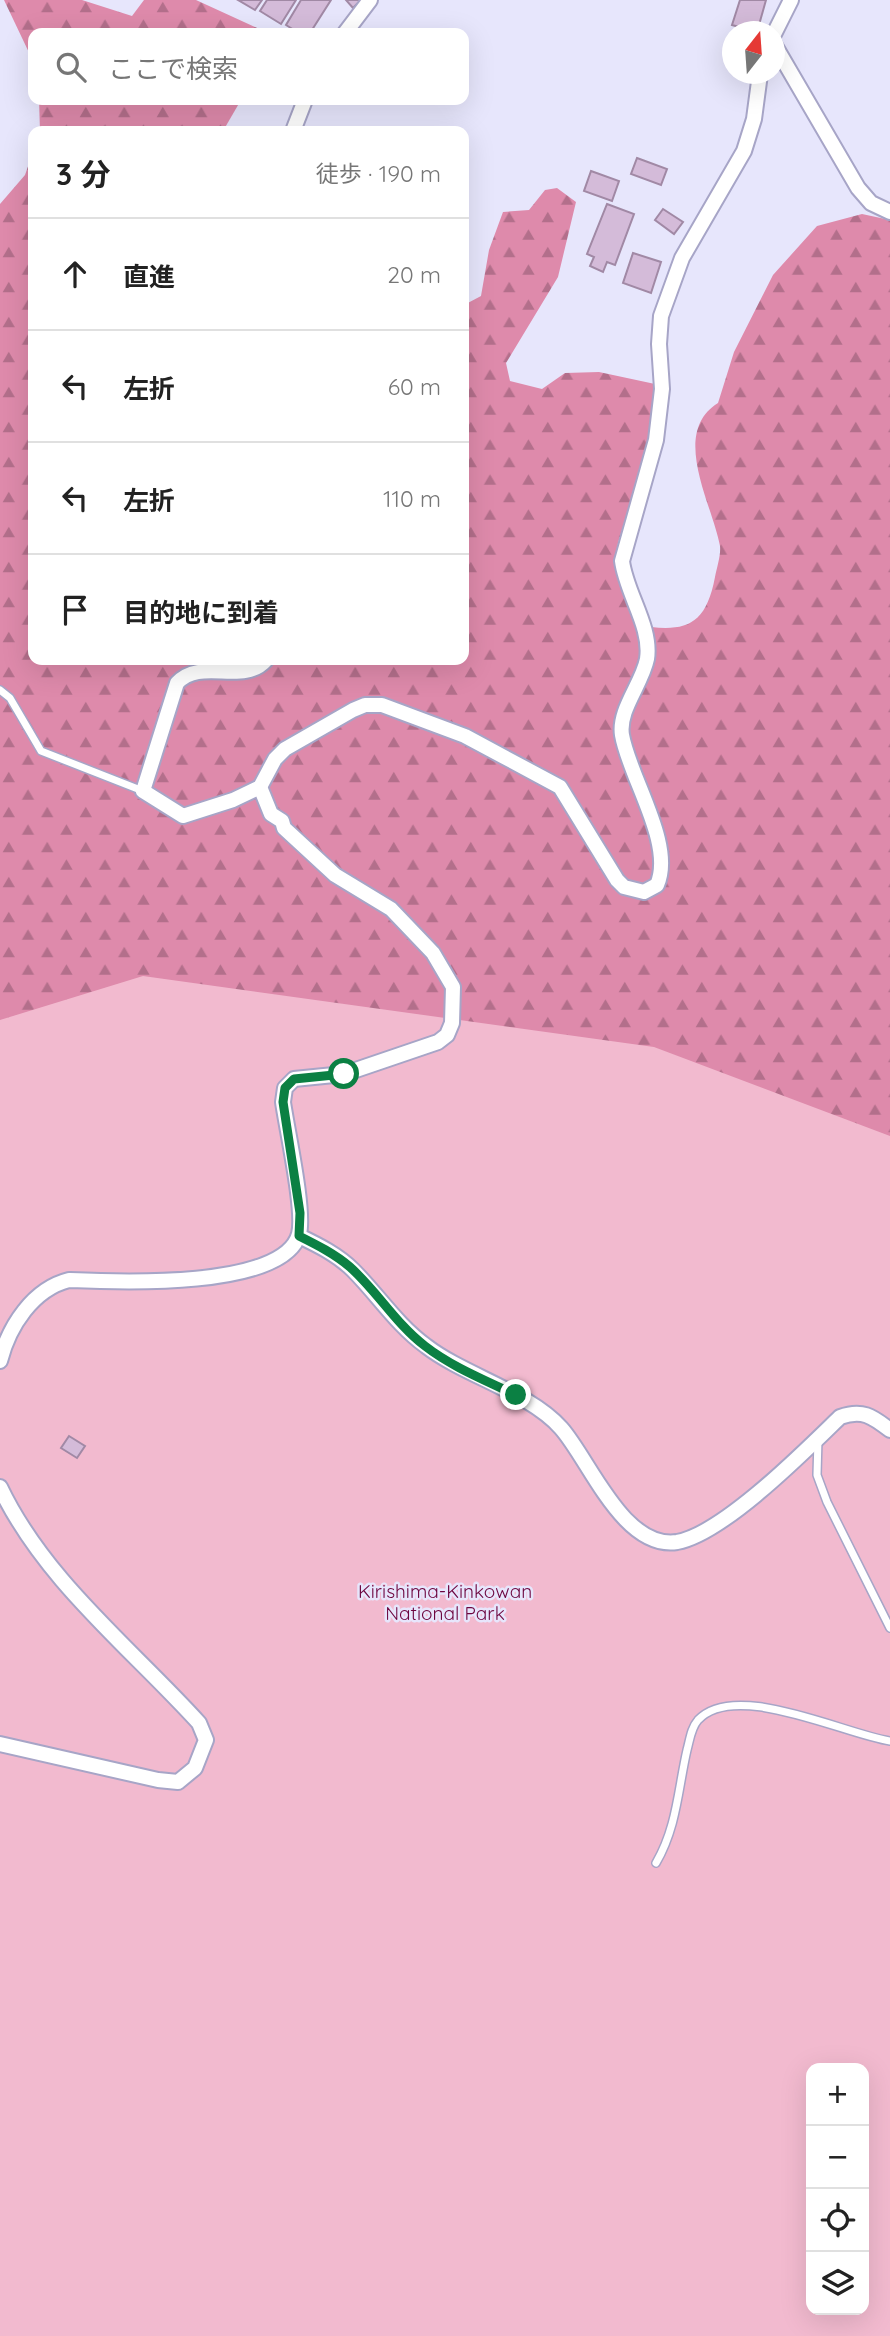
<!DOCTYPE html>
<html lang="ja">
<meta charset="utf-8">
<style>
body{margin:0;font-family:Quicksand,"Noto Sans JP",sans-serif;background:#f6f6f6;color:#222}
.controls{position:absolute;right:21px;bottom:21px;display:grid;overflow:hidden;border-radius:14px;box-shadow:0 7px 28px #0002}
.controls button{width:63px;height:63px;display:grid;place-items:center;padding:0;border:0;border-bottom:2px solid #e0e0e0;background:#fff;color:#222;font:35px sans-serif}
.compass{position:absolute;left:722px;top:21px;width:63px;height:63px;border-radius:50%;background:#fff;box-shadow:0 7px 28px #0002;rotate:17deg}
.stop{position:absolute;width:21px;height:21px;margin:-16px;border:5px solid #0b8043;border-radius:50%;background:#fff}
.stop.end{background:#0b8043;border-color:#fff;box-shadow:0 2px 7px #0008}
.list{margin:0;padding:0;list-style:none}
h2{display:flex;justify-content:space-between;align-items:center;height:91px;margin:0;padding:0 28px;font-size:30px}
h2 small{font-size:23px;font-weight:400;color:#767676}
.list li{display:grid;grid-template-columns:46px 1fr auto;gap:21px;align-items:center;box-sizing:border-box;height:112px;padding:0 28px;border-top:2px solid #e0e0e0}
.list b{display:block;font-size:26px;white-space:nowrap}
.list em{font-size:23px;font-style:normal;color:#767676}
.icon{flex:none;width:38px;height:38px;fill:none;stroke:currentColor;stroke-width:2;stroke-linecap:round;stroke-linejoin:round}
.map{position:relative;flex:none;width:890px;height:2336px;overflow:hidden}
.search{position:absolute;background:#fff;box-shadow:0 7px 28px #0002;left:28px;top:28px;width:441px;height:77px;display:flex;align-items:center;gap:18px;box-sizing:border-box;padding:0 24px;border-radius:14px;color:#767676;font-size:26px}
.panel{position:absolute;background:#fff;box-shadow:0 7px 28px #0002;left:28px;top:126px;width:441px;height:539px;border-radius:14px}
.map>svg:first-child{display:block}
.forest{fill:url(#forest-firs);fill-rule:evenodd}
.park{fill:#f2bacf;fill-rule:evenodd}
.building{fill:#d4bbd9;stroke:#a189a5;stroke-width:2}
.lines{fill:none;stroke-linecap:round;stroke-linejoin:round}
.service-casing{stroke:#a7a5c7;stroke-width:10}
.minor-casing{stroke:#a7a5c7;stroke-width:18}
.service{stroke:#fff;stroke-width:7}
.minor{stroke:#fff;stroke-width:14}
.route{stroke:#0b8043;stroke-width:9}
.labels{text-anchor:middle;stroke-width:5;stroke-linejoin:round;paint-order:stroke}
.park-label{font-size:19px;fill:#6d053f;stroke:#e7e6fc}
</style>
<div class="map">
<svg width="890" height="2336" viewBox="0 0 890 2336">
<defs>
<pattern id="forest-firs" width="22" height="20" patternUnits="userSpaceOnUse" patternTransform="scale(1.75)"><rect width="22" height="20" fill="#de8aab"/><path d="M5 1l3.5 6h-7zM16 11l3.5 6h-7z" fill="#b36f8b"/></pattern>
</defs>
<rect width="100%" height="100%" fill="#e7e6fc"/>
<g class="forest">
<polygon points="4,0 82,0 132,16 144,0 196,0 268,33 33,33 33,61"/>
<polygon points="39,100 241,100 223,131 40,131"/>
<path d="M33,152V660H464V305L481,296L489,250L503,212L529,210L545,190L557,188L576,202L558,277L506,363L510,381L542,389L565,373L599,372L655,384L651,435L618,543L616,564L635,625C682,632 705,630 715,577C717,567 721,555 720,546C712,503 670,433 718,403L734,352L773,275L817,226L862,214L890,220V2336H0V204L25,175ZM811,2068H864V2310H811Z"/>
</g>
<path class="park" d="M143,976L654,1047L890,1136V2336H0V1020ZM811,2068H864V2310H811Z"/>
<g class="building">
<polygon points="238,0 262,0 255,10"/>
<polygon points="267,0 296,0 281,24 260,11"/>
<polygon points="301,0 331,0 310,33 299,33 286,25"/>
<polygon points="346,0 361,0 353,8"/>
<polygon points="740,0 766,0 757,32 732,25"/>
<polygon points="637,158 667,169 661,185 631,174"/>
<polygon points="591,171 619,181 612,201 584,191"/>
<polygon points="607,204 634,214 615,265 607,262 603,272 590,266 594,257 587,254"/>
<polygon points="663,209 683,222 674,234 655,220"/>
<polygon points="633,253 661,262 651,293 623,283"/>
<polygon points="69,1436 85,1446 77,1458 61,1448"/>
</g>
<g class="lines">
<g class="service-casing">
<g id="service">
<polyline points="0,690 10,698 41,751 143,791"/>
<polyline points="818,1439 817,1475 827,1502 890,1628"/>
<path d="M656,1863C677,1827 678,1789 687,1750C690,1739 691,1728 698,1720C735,1680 844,1734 890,1741"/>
</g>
</g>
<g class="minor-casing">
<g id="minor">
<polyline points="345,33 370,0"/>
<polyline points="774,34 791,0"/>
<polyline points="774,44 858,188 871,203 890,212"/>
<polyline points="293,131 305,100"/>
<path d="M266,660C243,686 201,657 177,683L143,791L183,816L233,800L260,787L275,759L285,749L353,710L365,705H382L465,736L560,787L617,880L624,887L644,892L657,885C675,844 629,777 622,735C618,710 642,684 647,659C652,627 626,593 622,561L656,440L662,389L659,344L661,316L682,258L744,151L754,119L760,74"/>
<path d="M299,1236C318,1245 338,1255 353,1270C378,1295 397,1325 426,1346C465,1376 529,1392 561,1428C589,1459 623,1550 677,1542C723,1534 806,1450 840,1417C862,1409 872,1416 890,1430"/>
<path d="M0,1361C9,1326 33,1289 69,1280C114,1282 284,1290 299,1234C305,1211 287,1130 283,1102L285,1088L294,1079L344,1074L438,1042L447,1035L452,1023L453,987L433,953L391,909L335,875L284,828L282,821L271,814L260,787"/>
<path d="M0,1487C44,1580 131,1648 199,1723L206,1740L195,1768L178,1782L158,1780L0,1744"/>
</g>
</g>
<use href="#service" class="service"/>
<use href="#minor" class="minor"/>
</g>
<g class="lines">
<path class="route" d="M344,1074L294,1079L285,1088L283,1102L300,1213L299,1236C317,1245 335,1254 350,1267C377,1291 396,1324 425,1346C452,1367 485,1380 516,1395"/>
</g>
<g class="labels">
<g class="park-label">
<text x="445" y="1598">Kirishima-Kinkowan<tspan x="445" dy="22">National Park</tspan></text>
</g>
</g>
</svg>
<div class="controls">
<button>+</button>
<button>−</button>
<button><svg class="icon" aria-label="locate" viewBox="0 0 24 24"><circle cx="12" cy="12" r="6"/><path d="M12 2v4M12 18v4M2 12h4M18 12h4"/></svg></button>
<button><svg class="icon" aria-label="layers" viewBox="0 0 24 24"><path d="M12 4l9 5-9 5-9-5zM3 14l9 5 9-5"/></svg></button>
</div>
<svg class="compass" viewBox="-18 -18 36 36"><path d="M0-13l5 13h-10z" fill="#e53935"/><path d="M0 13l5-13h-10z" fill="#767676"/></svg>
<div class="stop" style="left:344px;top:1074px"></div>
<div class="stop end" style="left:516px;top:1395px"></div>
<div class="search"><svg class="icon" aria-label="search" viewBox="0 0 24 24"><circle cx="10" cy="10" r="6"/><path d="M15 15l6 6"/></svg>ここで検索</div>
<section class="panel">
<h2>3 分<small>徒歩 · 190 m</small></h2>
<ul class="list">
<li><svg class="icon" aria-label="ahead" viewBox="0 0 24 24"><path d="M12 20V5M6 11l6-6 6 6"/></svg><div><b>直進</b></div><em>20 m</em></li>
<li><svg class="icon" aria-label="left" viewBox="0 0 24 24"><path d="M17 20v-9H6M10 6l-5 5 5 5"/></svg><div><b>左折</b></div><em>60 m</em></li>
<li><svg class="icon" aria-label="left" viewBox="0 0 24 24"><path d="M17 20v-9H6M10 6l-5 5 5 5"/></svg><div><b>左折</b></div><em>110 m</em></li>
<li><svg class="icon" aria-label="arrive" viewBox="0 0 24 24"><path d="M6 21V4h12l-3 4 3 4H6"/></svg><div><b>目的地に到着</b></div></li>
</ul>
</section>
</div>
